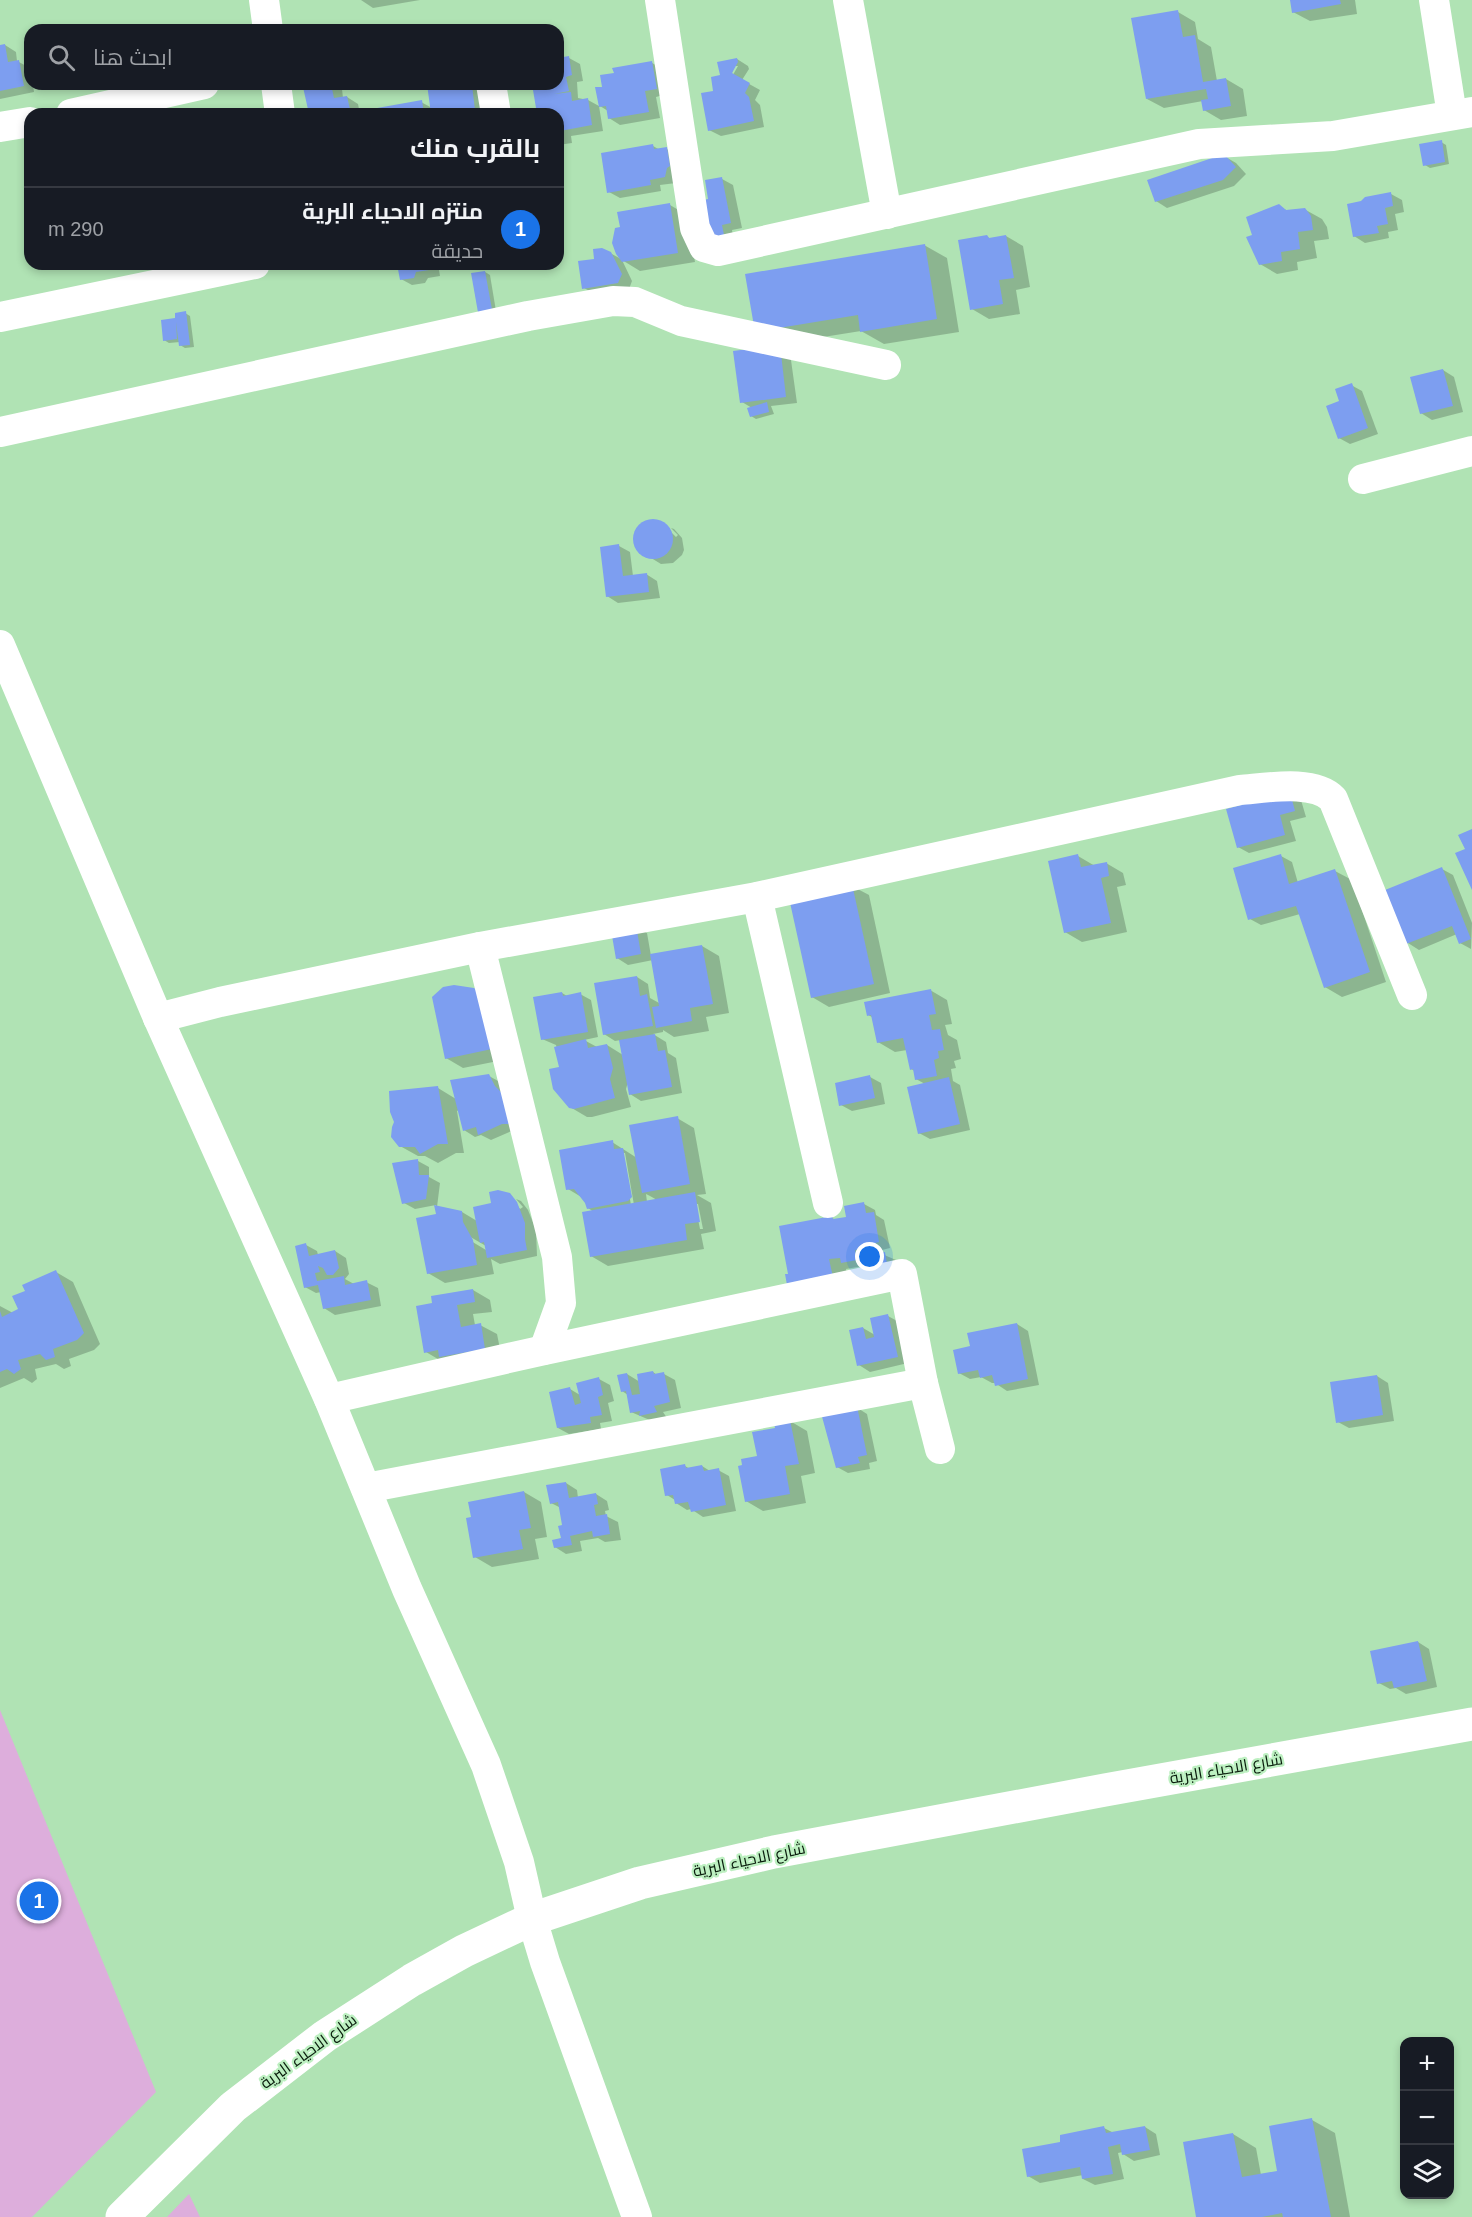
<!DOCTYPE html>
<html lang="ar">
<meta charset="utf-8">
<style>
body{margin:0;font-family:Arial,Cairo,sans-serif;background:#242831;color:#f1f3f6;direction:rtl}
.controls{position:absolute;right:18px;bottom:18px;display:grid;overflow:hidden;border-radius:12px;box-shadow:0 3px 9px #0003}
.controls button{width:54px;height:54px;display:grid;place-items:center;padding:0;border:0;border-bottom:2px solid #363941;background:#171b24;color:#f1f3f6;font:30px sans-serif}
.you{position:absolute;left:870px;top:1257px;width:21px;height:21px;margin:-15px;border:4px solid #fff;border-radius:50%;background:#1a73e8;box-shadow:0 0 0 9px #1a73e833}
.badge{display:grid;place-items:center;width:39px;height:39px;border-radius:50%;background:#1a73e8;color:#fff;font-size:20px;font-weight:700}
.pin{position:absolute;translate:-50% -50%;border:3px solid #fff;box-shadow:0 2px 6px #0006}
.list{margin:0;padding:0;list-style:none}
h2{display:flex;justify-content:space-between;align-items:center;height:78px;margin:0;padding:0 24px;font-size:26px}
h2 small{font-size:20px;font-weight:400;color:#9ea1a6}
.list li{display:grid;grid-template-columns:39px 1fr auto;gap:18px;align-items:center;box-sizing:border-box;height:84px;padding:0 24px;border-top:2px solid #363941}
.list b{display:block;font-size:22px;white-space:nowrap}
.list p{margin:0;font-size:20px;white-space:nowrap;color:#9ea1a6}
.list em{font-size:20px;font-style:normal;color:#9ea1a6}
.icon{flex:none;width:33px;height:33px;fill:none;stroke:currentColor;stroke-width:2;stroke-linecap:round;stroke-linejoin:round}
.map{position:relative;flex:none;width:1472px;height:2217px;overflow:hidden;direction:ltr}
.search{position:absolute;background:#171b24;box-shadow:0 3px 9px #0003;left:24px;top:24px;width:540px;height:66px;display:flex;align-items:center;gap:15px;box-sizing:border-box;padding:0 21px;border-radius:18px;color:#9ea1a6;font-size:22px}
.panel{position:absolute;background:#171b24;box-shadow:0 3px 9px #0003;left:24px;top:108px;width:540px;height:162px;border-radius:18px;direction:rtl}
.map>svg:first-child{display:block}
.green{fill:#ddaedc}
.shadow{fill:#0003;fill-rule:evenodd}
.building{fill:#7d9ef0}
.lines{fill:none;stroke-linecap:round;stroke-linejoin:round}
.minor{stroke:#fff;stroke-width:30}
.major{stroke:#fff;stroke-width:33}
.labels{text-anchor:middle;stroke-width:4.5;stroke-linejoin:round;paint-order:stroke}
.street-label{font-size:16px;fill:#091c0c;stroke:#bdf0c1}
</style>
<div class="map">
<svg width="1472" height="2217" viewBox="0 0 1472 2217">
<rect width="100%" height="100%" fill="#b0e3b4"/>
<g class="green">
<polygon points="0,1710 156,2092 32,2217 0,2217"/>
<polygon points="189,2194 200,2217 167,2217"/>
</g>
<g class="shadow">
<polygon points="361,0 420,0 373,8"/>
<polygon points="1291,0 1355,0 1357,14 1310,21 1293,12"/>
<polygon points="1178,12 1195,22 1198,39 1211,47 1217,81 1226,79 1243,89 1247,116 1221,120 1204,110 1203,101 1164,108 1147,99"/>
<polygon points="5,45 16,52 17,61 30,68 30,84 33,84 34,92 0,99 0,46"/>
<polygon points="569,58 580,64 583,81 577,82 578,98 588,100 599,106 603,131 571,136 572,143 558,145 558,114 539,114 533,84 558,84 558,60"/>
<path d="M737,59L748,66L749,69L742,80L760,90L755,100L760,105L764,127L721,136L709,130L721,76ZM734,66H738L730,80Z"/>
<polygon points="652,63 663,69 667,94 656,97 660,118 620,125 609,118 608,111 600,106 604,88"/>
<polygon points="324,84 333,84 342,89 343,98 347,97 358,104 360,114 310,114"/>
<polygon points="428,84 474,84 474,88 482,93 485,114 368,114 421,102 432,108"/>
<polygon points="1441,142 1446,145 1449,164 1430,168 1425,165"/>
<polygon points="653,146 660,150 667,149 678,155 676,183 660,185 661,191 620,198 609,192"/>
<polygon points="1224,156 1236,163 1246,174 1234,186 1167,208 1156,201"/>
<polygon points="722,179 733,185 742,228 732,230 734,241 715,244"/>
<polygon points="1391,194 1402,200 1404,212 1395,214 1398,230 1388,232 1389,238 1365,243 1354,236"/>
<polygon points="670,205 687,215 695,262 640,271 622,260 632,281 629,289 595,294 584,288 596,260 610,253 623,260"/>
<polygon points="1279,206 1288,211 1304,209 1322,219 1327,227 1329,239 1314,241 1317,258 1297,262 1298,270 1277,274 1260,264 1254,235"/>
<polygon points="986,236 991,239 1006,236 1023,246 1030,287 1016,290 1020,314 989,319 972,309"/>
<polygon points="924,245 947,258 959,332 884,344 861,331 779,344 747,275"/>
<polygon points="399,264 438,264 440,276 428,278 425,283 412,285 401,279"/>
<polygon points="485,272 490,275 497,317 485,320"/>
<polygon points="185,313 190,316 194,347 185,348 180,345 180,342 169,343 164,340 177,319"/>
<polygon points="735,352 790,353 797,403 771,406 774,414 756,419 751,416 752,408 742,402"/>
<polygon points="1443,370 1454,377 1463,412 1432,420 1421,413"/>
<polygon points="1351,385 1362,391 1378,434 1350,444 1339,438 1341,402"/>
<polygon points="656,521 666,525 664,525 676,537 678,535 671,528 674,529 682,538 684,550 682,555 673,563 661,564 638,550 636,544 636,532 644,523"/>
<polygon points="619,546 630,552 633,576 646,574 657,581 660,598 618,603 607,596"/>
<polygon points="1290,793 1301,800 1306,817 1290,821 1296,841 1249,853 1238,847"/>
<polygon points="1078,856 1095,866 1106,863 1123,873 1126,885 1117,887 1127,932 1082,942 1065,932"/>
<polygon points="1281,856 1292,862 1298,883 1335,871 1352,880 1386,982 1342,997 1325,987 1300,914 1261,925 1250,919"/>
<polygon points="1442,869 1453,875 1472,923 1471,949 1460,943 1457,934 1419,950 1408,943"/>
<polygon points="852,886 869,895 890,993 829,1007 812,997"/>
<polygon points="636,927 647,933 651,956 702,946 719,956 729,1013 706,1017 709,1031 674,1037 663,1030 663,1032 653,1034 666,1042 668,1053 676,1058 682,1093 641,1101 630,1094 628,1082 626,1089 631,1107 592,1117 587,1117 570,1107 556,1045 542,1039 562,993 567,996 580,994 591,1000 598,1037 584,1040 597,1047 607,1045 623,1055 621,1040 615,1041 604,1034 637,977 648,984 650,998 661,1004 653,960 628,965 617,958"/>
<polygon points="930,990 947,1000 952,1024 945,1025 948,1035 957,1040 961,1059 954,1061 956,1068 951,1069 953,1081 960,1085 970,1130 930,1139 919,1133 925,1084 916,1079 915,1071 911,1069 907,1050 895,1052 878,1042 874,1018 868,1015"/>
<polygon points="434,998 508,1059 463,1068 446,1058"/>
<polygon points="489,1076 500,1082 514,1130 491,1140 481,1135 475,1137 464,1130 459,1110 457,1111 464,1153 456,1153 438,1163 425,1156 418,1156 400,1146 438,1088 456,1099"/>
<polygon points="870,1077 881,1083 885,1104 852,1111 841,1105"/>
<path d="M677,1118L694,1128L706,1194L697,1195L711,1203L716,1231L701,1234L704,1249L608,1266L591,1256L594,1212L588,1208L583,1198L568,1189L612,1142L637,1158ZM622,1153H625L634,1205H631ZM646,1194L650,1196L657,1200L647,1202ZM695,1204H698L703,1229H700Z"/>
<path d="M418,1161L429,1167V1177L440,1183L437,1207L462,1212L477,1221L493,1204L510,1196L520,1209L523,1207L516,1199L521,1201L528,1210L536,1230L537,1256L500,1264L491,1259L494,1274L445,1283L428,1273L438,1216L436,1205L415,1209L404,1203ZM467,1235L486,1246V1250L466,1238Z"/>
<polygon points="864,1204 875,1210 876,1215 884,1220 890,1248 882,1250 882,1254 896,1260 897,1270 869,1265 846,1269 849,1286 805,1294 832,1218 836,1220 848,1218"/>
<polygon points="306,1245 317,1251 318,1255 335,1251 346,1258 349,1274 345,1279 354,1284 366,1282 378,1288 381,1306 335,1315 324,1308 321,1292 316,1293 305,1287"/>
<polygon points="56,1272 73,1282 100,1344 94,1350 69,1359 71,1366 64,1369 56,1364 35,1369 37,1379 32,1383 24,1378 0,1388 0,1306 13,1313 20,1310 27,1291"/>
<polygon points="473,1290 490,1300 492,1312 473,1314 475,1325 480,1325 497,1334 502,1359 443,1362 426,1352 434,1304"/>
<polygon points="888,1316 899,1322 908,1363 870,1372 859,1365 863,1328 875,1335"/>
<polygon points="1017,1324 1028,1331 1039,1385 1007,1391 995,1383 992,1383 981,1377 970,1379 959,1373 972,1347"/>
<polygon points="653,1372 657,1375 664,1374 675,1380 681,1408 663,1412 667,1418 652,1421 631,1412 628,1395 622,1391 627,1374 640,1382"/>
<polygon points="1377,1376 1388,1383 1394,1421 1349,1428 1338,1422"/>
<polygon points="599,1379 610,1385 614,1401 608,1403 612,1421 600,1423 601,1429 569,1434 558,1428 570,1389 580,1395"/>
<polygon points="856,1407 867,1414 877,1461 869,1463 870,1469 848,1473 837,1467"/>
<polygon points="790,1421 807,1431 815,1473 801,1476 806,1503 763,1511 746,1501 759,1457 777,1429"/>
<polygon points="685,1466 690,1469 702,1466 710,1471 718,1470 729,1476 736,1511 703,1517 691,1509 687,1510 676,1503 675,1500 667,1495"/>
<polygon points="566,1483 577,1490 578,1498 596,1494 607,1501 609,1510 605,1511 606,1516 618,1522 621,1540 605,1542 598,1538 580,1541 582,1551 566,1554 555,1547 563,1539 564,1526 561,1508 551,1503"/>
<polygon points="524,1492 541,1502 547,1537 535,1539 539,1559 492,1567 475,1557"/>
<polygon points="1418,1642 1429,1649 1437,1687 1406,1694 1396,1688 1390,1689 1379,1683"/>
<polygon points="1312,2120 1335,2133 1350,2217 1198,2217 1233,2134 1256,2148 1261,2175 1279,2172"/>
<polygon points="1145,2127 1156,2134 1160,2155 1134,2161 1123,2154 1123,2152 1118,2153 1124,2179 1095,2185 1083,2179 1083,2175 1040,2183 1028,2176 1061,2143 1104,2128 1114,2133"/>
</g>
<g class="building">
<polygon points="1290,0 1340,0 1341,4 1292,13"/>
<polygon points="1178,10 1183,37 1195,35 1203,82 1226,78 1231,106 1203,111 1201,100 1208,99 1206,89 1146,99 1131,18"/>
<polygon points="5,44 8,62 19,60 24,86 0,91 0,45"/>
<polygon points="569,56 572,75 566,77 569,91 554,94 571,92 572,101 588,98 592,125 560,131 561,137 558,138 558,114 537,114 532,84 558,84 558,58"/>
<polygon points="737,58 738,62 732,73 750,83 745,93 749,97 754,121 708,131 701,93 713,91 711,77 720,75 717,62"/>
<polygon points="652,61 657,89 645,91 649,112 608,119 606,106 599,107 595,87 602,87 600,75 614,73 612,68"/>
<polygon points="317,84 331,84 334,98 347,96 351,114 309,114 303,87"/>
<polygon points="427,84 472,85 475,110 451,114 431,114"/>
<polygon points="422,100 424,114 367,114 366,110"/>
<polygon points="1442,140 1445,162 1423,166 1419,144"/>
<polygon points="653,144 654,149 667,147 670,166 667,168 665,177 650,180 651,185 607,193 601,153"/>
<polygon points="1224,154 1236,167 1223,180 1155,202 1147,180"/>
<polygon points="722,177 731,223 722,225 724,235 703,239 695,202 708,199 705,180"/>
<polygon points="1391,192 1393,206 1385,208 1388,224 1377,226 1379,233 1353,237 1347,204 1361,201 1365,197"/>
<polygon points="670,203 678,253 622,262 616,254 612,243 615,228 620,227 617,212"/>
<polygon points="1279,204 1286,210 1305,208 1311,216 1313,230 1298,232 1300,249 1281,252 1282,261 1259,265 1246,237 1252,235 1246,217"/>
<polygon points="987,235 989,238 1006,235 1014,278 999,280 1003,304 970,310 958,240"/>
<polygon points="925,244 937,319 860,332 858,315 755,332 745,274"/>
<polygon points="602,248 611,252 622,274 618,283 582,289 578,261 594,259 593,249"/>
<polygon points="397,264 428,264 429,270 416,272 414,278 400,280"/>
<polygon points="485,271 493,315 479,318 471,273"/>
<polygon points="186,311 190,345 179,346 176,322 177,339 163,341 161,320 175,318 175,313"/>
<polygon points="780,345 786,397 740,403 733,351"/>
<polygon points="1443,369 1453,406 1420,414 1410,377"/>
<polygon points="1352,383 1368,428 1338,439 1326,406 1339,401 1335,389"/>
<polygon points="767,402 769,412 750,417 747,408"/>
<circle cx="653" cy="539" r="20"/>
<polygon points="619,544 623,576 647,573 649,592 606,597 600,547"/>
<polygon points="1290,792 1295,811 1280,815 1285,835 1237,848 1226,809"/>
<polygon points="1472,829 1472,890 1455,853 1465,849 1458,835"/>
<polygon points="1078,854 1081,867 1107,862 1109,876 1101,878 1111,923 1064,933 1048,861"/>
<polygon points="1281,854 1289,884 1335,869 1370,972 1324,988 1296,906 1248,920 1233,868"/>
<polygon points="1442,867 1471,939 1459,944 1452,926 1406,944 1385,890"/>
<polygon points="852,884 874,984 811,998 789,898"/>
<polygon points="636,925 641,954 616,959 611,930"/>
<polygon points="702,945 713,1004 690,1008 692,1021 656,1028 652,1007 659,1006 650,954"/>
<polygon points="637,976 640,996 647,994 653,1026 603,1035 594,983"/>
<polygon points="454,985 474,988 481,993 492,1049 445,1059 432,997 443,987"/>
<polygon points="931,989 936,1014 929,1015 932,1030 940,1029 944,1050 938,1051 939,1058 934,1060 937,1076 915,1080 913,1069 910,1070 903,1038 877,1043 871,1015 867,1016 864,1002"/>
<polygon points="562,992 563,996 581,992 588,1032 541,1040 533,997"/>
<polygon points="655,1034 658,1051 665,1050 672,1087 629,1095 619,1040"/>
<polygon points="586,1039 588,1048 607,1044 613,1068 610,1079 615,1098 574,1109 569,1108 553,1089 549,1069 559,1067 554,1047"/>
<polygon points="489,1074 495,1086 501,1092 509,1124 502,1124 478,1135 476,1127 463,1131 450,1080"/>
<polygon points="870,1075 875,1098 839,1106 835,1083"/>
<polygon points="949,1077 960,1124 918,1134 907,1087"/>
<polygon points="438,1086 448,1144 438,1144 420,1154 415,1147 399,1147 391,1137 392,1127 394,1122 390,1112 389,1091"/>
<polygon points="678,1116 690,1184 642,1193 629,1125"/>
<polygon points="613,1140 614,1149 623,1148 632,1197 628,1201 587,1209 585,1203 574,1189 566,1190 559,1150"/>
<polygon points="418,1159 419,1175 429,1175 426,1199 402,1204 392,1163"/>
<polygon points="498,1190 510,1193 517,1202 525,1223 525,1239 527,1250 487,1258 484,1242 480,1243 473,1207 491,1203 489,1192"/>
<polygon points="695,1192 700,1222 685,1224 687,1240 590,1257 582,1212"/>
<polygon points="864,1202 866,1213 874,1212 879,1242 871,1244 873,1254 885,1252 887,1264 868,1268 864,1248 855,1250 857,1260 841,1263 840,1258 829,1259 833,1277 787,1285 785,1274 788,1274 779,1226 832,1216 833,1219 846,1217 844,1206"/>
<polygon points="434,1205 462,1211 463,1222 473,1240 477,1265 427,1274 416,1218 436,1214"/>
<polygon points="306,1243 309,1256 335,1250 339,1268 333,1275 327,1275 323,1268 318,1266 320,1272 315,1273 317,1281 344,1276 345,1285 367,1280 371,1300 323,1309 318,1285 304,1288 295,1246"/>
<polygon points="56,1270 84,1333 77,1340 53,1349 55,1357 46,1360 40,1354 18,1360 21,1369 14,1374 7,1369 0,1372 0,1311 2,1317 18,1309 12,1296 25,1291 22,1285"/>
<polygon points="473,1289 475,1302 457,1305 461,1327 481,1323 485,1349 439,1357 438,1350 424,1353 416,1306 432,1303 431,1296"/>
<polygon points="888,1314 898,1357 857,1366 849,1330 863,1327 866,1339 874,1337 870,1318"/>
<polygon points="1017,1323 1028,1379 995,1386 992,1375 980,1378 978,1370 958,1374 953,1350 970,1346 967,1333"/>
<polygon points="653,1371 654,1374 664,1372 670,1402 654,1406 657,1412 639,1416 640,1411 630,1413 626,1391 621,1392 617,1375 627,1373 632,1395 640,1394 637,1374"/>
<polygon points="1377,1375 1383,1415 1336,1423 1330,1382"/>
<polygon points="599,1377 603,1395 598,1397 602,1415 590,1417 591,1423 557,1428 549,1392 570,1387 575,1405 581,1403 576,1383"/>
<polygon points="857,1406 867,1455 858,1457 860,1463 836,1468 821,1413"/>
<polygon points="790,1420 799,1464 785,1466 790,1494 745,1502 738,1466 742,1465 741,1459 757,1456 752,1432 775,1428 774,1423"/>
<polygon points="685,1464 686,1468 702,1465 704,1471 719,1468 726,1505 691,1512 688,1502 675,1504 673,1495 665,1496 660,1469"/>
<polygon points="566,1482 569,1498 596,1493 598,1504 594,1505 596,1516 607,1514 610,1534 593,1537 592,1531 570,1536 572,1545 554,1548 552,1540 561,1538 558,1526 562,1525 558,1502 550,1504 546,1485"/>
<polygon points="524,1491 531,1528 519,1530 523,1549 473,1558 466,1518 471,1517 468,1502"/>
<polygon points="1418,1641 1427,1681 1394,1688 1392,1681 1377,1684 1370,1651"/>
<polygon points="1312,2118 1331,2217 1283,2217 1282,2213 1262,2217 1196,2217 1183,2142 1233,2133 1242,2177 1277,2171 1269,2126"/>
<polygon points="1104,2126 1106,2133 1145,2126 1150,2150 1122,2155 1120,2144 1108,2147 1113,2174 1082,2179 1080,2167 1027,2177 1022,2149 1060,2142 1060,2135"/>
</g>
<g class="lines">
<g class="minor">
<polyline points="264,0 268,30"/>
<polyline points="660,0 695,228 704,247 718,251 1199,144 1333,136 1472,112"/>
<polyline points="848,0 887,214"/>
<polyline points="1434,0 1452,115"/>
<polyline points="276,84 280,114"/>
<polyline points="491,84 496,114"/>
<polyline points="71,114 204,84"/>
<polyline points="0,127 30,122"/>
<polyline points="0,317 255,264"/>
<polyline points="0,432 528,316 613,301 635,302 681,321 886,365"/>
<polyline points="1363,479 1472,451"/>
<polyline points="0,645 158,1018 329,1399 407,1589 486,1765 519,1862 532,1919 545,1962 637,2217"/>
<polyline points="757,897 828,1203"/>
<polyline points="480,947 557,1257 561,1303 544,1350"/>
<path d="M158,1018L220,1002L480,947L757,897L1240,790C1266,788 1314,779 1333,799L1412,995"/>
<polyline points="329,1399 544,1350 902,1274 923,1383 940,1449"/>
<polyline points="366,1488 923,1383"/>
</g>
<polyline class="major" points="122,2217 233,2107 325,2036 412,1980 464,1951 532,1919 640,1883 774,1852 1105,1790 1472,1724"/>
</g>
<g class="labels">
<g class="street-label">
<text transform="translate(1226 1768) rotate(-10)" y="6">شارع الاحياء البرية</text>
<text transform="translate(749 1859) rotate(-12)" y="6">شارع الاحياء البرية</text>
<text transform="translate(308 2051) rotate(-36)" y="6">شارع الاحياء البرية</text>
</g>
</g>
</svg>
<div class="controls">
<button>+</button>
<button>−</button>
<button><svg class="icon" aria-label="layers" viewBox="0 0 24 24"><path d="M12 4l9 5-9 5-9-5zM3 14l9 5 9-5"/></svg></button>
</div>
<div class="you"></div>
<div class="pin badge" style="left:39px;top:1901px">1</div>
<div class="search"><svg class="icon" aria-label="search" viewBox="0 0 24 24"><circle cx="10" cy="10" r="6"/><path d="M15 15l6 6"/></svg>ابحث هنا</div>
<section class="panel">
<h2>بالقرب منك<small></small></h2>
<ul class="list">
<li><span class="badge">1</span><div><b>منتزه الاحياء البرية</b><p>حديقة</p></div><em>290 m</em></li>
</ul>
</section>
</div>
